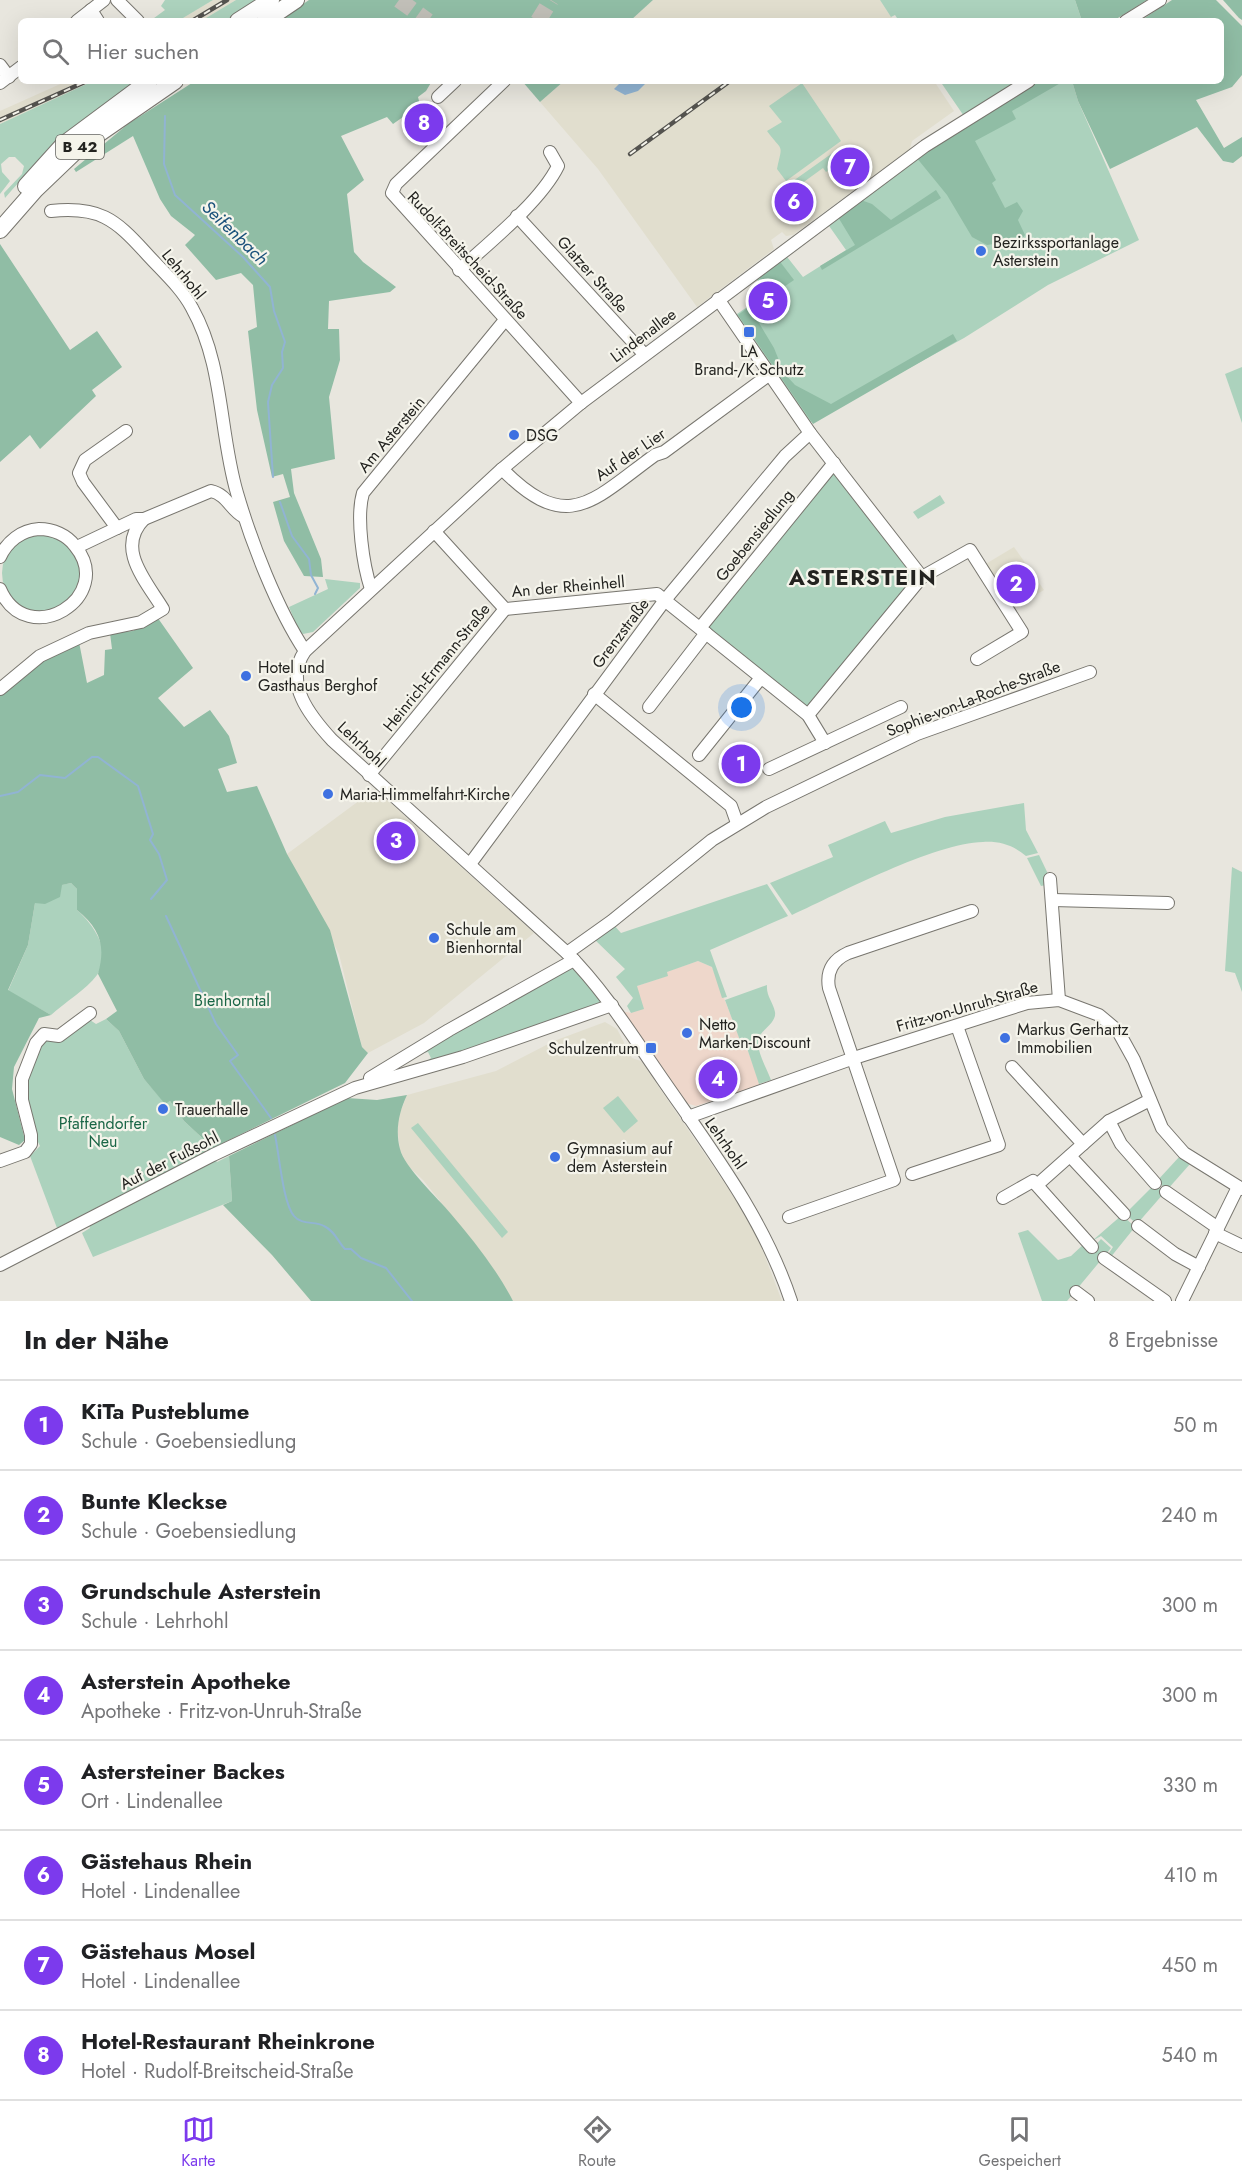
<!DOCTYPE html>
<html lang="de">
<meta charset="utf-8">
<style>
body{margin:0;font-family:Jost,sans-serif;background:#f2f2f2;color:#202124}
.you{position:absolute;left:742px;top:708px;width:21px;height:21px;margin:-15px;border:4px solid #fff;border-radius:50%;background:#1a73e8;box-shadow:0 0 0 9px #1a73e833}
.badge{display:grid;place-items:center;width:39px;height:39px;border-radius:50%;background:#7c3aed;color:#fff;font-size:20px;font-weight:700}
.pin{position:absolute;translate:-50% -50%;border:3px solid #fff;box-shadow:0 2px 6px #0006}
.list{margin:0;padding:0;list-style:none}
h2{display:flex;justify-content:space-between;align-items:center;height:78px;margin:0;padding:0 24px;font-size:26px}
h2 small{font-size:20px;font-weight:400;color:#757577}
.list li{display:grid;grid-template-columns:39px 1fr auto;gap:18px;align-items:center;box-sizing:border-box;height:90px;padding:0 24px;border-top:2px solid #e0e0e0}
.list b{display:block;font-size:22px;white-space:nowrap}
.list p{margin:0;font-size:20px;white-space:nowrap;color:#757577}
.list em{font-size:20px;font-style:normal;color:#757577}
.icon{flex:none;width:33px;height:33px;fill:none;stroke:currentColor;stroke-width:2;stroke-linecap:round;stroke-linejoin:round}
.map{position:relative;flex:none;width:1242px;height:1301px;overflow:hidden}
.search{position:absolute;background:#fff;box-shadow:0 6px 24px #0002;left:18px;right:18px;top:18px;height:66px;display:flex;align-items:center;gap:15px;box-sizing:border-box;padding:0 21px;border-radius:9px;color:#757577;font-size:22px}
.sheet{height:798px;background:#fff}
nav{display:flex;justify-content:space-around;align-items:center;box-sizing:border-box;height:84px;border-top:2px solid #e0e0e0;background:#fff;font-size:16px;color:#757577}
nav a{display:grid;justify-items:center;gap:3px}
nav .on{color:#7c3aed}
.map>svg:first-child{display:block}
.commercial{fill:#eed7cb}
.built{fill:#e1dece}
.green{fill:#acd2bd}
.forest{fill:#90bda5}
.water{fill:#91b4d3}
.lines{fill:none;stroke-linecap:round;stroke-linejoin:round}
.stream{stroke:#91b4d3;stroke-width:2}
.highway-tunnel{stroke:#c1bfb8;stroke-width:16;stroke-dasharray:16 8;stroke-linecap:butt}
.minor-casing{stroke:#78766f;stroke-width:14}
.highway-casing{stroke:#78766f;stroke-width:18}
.minor{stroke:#fff;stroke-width:12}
.highway{stroke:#fff;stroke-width:16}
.rail-casing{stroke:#54534f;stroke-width:4.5}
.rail{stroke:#f5f4eb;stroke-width:2;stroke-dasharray:7;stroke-linecap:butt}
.poi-dot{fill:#3e71e1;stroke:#f5f4eb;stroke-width:2}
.labels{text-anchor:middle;stroke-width:4.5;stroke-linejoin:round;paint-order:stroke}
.shield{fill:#f5f4eb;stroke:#62625d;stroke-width:1.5}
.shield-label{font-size:15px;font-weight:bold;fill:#232320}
.poi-label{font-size:16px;fill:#232320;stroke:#f5f4eb;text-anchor:start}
.street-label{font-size:16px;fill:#232320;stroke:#f5f4eb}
.park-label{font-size:16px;fill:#1a6646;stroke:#f5f4eb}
.water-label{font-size:18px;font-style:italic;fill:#1a517b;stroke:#f5f4eb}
.district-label{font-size:22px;font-weight:bold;letter-spacing:1.5px;fill:#232320;stroke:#f5f4eb}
</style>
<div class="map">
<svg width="1242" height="1301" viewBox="0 0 1242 1301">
<rect width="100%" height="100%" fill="#e8e6de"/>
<polygon class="commercial" points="698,961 712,967 741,1042 746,1045 760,1085 696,1106 686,1103 621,1011 631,1013 637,986 667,976 666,972"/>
<g class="built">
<polygon points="213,0 236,0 201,21 178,21"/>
<polygon points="653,0 880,0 894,21 630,21"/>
<polygon points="67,81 93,81 0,124 0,111"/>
<polygon points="564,81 934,81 954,111 912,141 910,149 793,235 786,236 782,232 771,240 774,249 697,307 598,169 540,102"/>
<polygon points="1014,547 1044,590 1010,611 984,565"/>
<polygon points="375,789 534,933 424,1023 368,1053 362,1047 339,954 287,854"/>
<polygon points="605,1022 617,1029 632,1058 641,1061 730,1191 759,1241 782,1301 513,1301 488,1261 423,1180 406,1164 400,1150 398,1135 398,1118 407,1095 496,1071 554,1041"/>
</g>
<g class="green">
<polygon points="165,0 213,0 178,21 150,21 165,10 161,6"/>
<polygon points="236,0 258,0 227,21 201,21"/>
<polygon points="880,0 1075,0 1082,21 899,21 895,15 891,17"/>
<path d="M93,81H137C85,116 46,151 5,198L4,193L22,174L24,166L15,157H9L1,164L2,172L10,181L0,194V124Z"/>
<polygon points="940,81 1072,81 1078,101 1139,240 1048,285 964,338 809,423 734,316 753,303 762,314 776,304 754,276 784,253 803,277 846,250 827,223 968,122"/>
<path d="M802,83L841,141L786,181L777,169C783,142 783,153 767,131L782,122L769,106Z"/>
<polygon points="841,147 848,156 826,172 823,168 783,197 779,191"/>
<polygon points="1242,367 1242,423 1225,374"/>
<polygon points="833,467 916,575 807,712 706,628"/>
<polygon points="940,495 945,503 918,519 913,512"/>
<circle cx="41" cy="573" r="39"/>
<polygon points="325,579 360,583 360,588 313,632 303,634 299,631 289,607 328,589"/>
<path d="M1024,803L1026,830L1038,853L1026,856C1013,845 999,841 983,842C934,843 840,893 792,915L770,883L833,857L828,845L885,821L891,833L945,817Z"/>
<polygon points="1039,855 1049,876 1046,885 1041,886 1027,858"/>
<polygon points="1232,867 1242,872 1242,992 1235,973 1225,971"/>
<path d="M71,883L77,889V910C93,924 114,953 97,975C86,990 65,1002 51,1015L8,991L28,945L35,903L61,885Z"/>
<polygon points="767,884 788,916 710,950 727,997 722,998 712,967 698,961 667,972 668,976 637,986 644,1009 631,1013 627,1006 633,998 616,977 625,969 594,939 613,924 621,933"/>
<polygon points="568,969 575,969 601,999 598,1005 422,1065 431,1058 428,1052 419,1054 454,1031"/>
<path d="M767,985C766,996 773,1002 775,1012C777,1025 756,1031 758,1044C759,1056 767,1069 771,1080L759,1084L746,1045L741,1043L725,1000Z"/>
<path d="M106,1019L119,1031L144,1079L165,1103L170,1101L184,1121L213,1148L57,1228L30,1156L40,1146C28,1121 21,1089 31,1062C34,1054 41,1046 47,1039L58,1042L90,1020L96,1024Z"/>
<polygon points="618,1096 638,1121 624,1133 603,1108"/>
<polygon points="418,1123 508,1232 502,1238 411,1128"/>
<polygon points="229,1156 232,1201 93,1257 82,1233 90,1228 89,1225 215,1159 217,1162"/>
<polygon points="1180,1156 1190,1164 1167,1190 1157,1181"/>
<polygon points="1155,1184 1164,1193 1137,1224 1125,1214"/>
<polygon points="1122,1215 1135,1227 1110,1258 1107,1256 1113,1247 1101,1236 1092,1241"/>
<polygon points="1028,1230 1058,1260 1071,1256 1085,1243 1092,1249 1101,1239 1111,1248 1067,1301 1042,1301 1018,1233"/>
</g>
<g class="forest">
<polygon points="309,0 653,0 630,21 278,21"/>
<polygon points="1075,0 1147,0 1113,21 1082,21"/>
<polygon points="1172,0 1216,0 1242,26 1242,75 1232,87 1196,100 1224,148 1242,137 1242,156 1233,163 1223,161 1197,127 1110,169 1078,101 1072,81 1221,81 1221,21 1140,21"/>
<polygon points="1223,0 1242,0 1242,20 1239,18"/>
<polygon points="195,81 432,81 426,91 418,97 420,105 393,124 387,117 341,136 364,180 347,194 354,252 363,262 396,287 390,292 329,301 328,329 339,329 340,360 329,397 335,459 291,469 294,493 321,559 323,577 304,576 284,541 273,502 290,497 283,474 272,477 257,410 248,331 257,327 253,285 241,273 216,280 185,245 195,235 171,216 160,199 133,136 76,172 74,169 128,124"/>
<polygon points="522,81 564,81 540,102"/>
<polygon points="1036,81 1064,81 1012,111 1016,119 975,141 996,180 992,183 1005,208 1017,202 1023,211 1018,220 1025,235 1021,240 987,245 972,237 947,195 916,157"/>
<polygon points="936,190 941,198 822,270 820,266 855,245 838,217 861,200 872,204 891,220"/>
<polygon points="0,244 70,350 97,331 122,367 92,390 96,396 40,449 30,435 0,462"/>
<polygon points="778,259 794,280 772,295 759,277"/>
<polygon points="753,304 760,314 756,318 774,348 784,373 795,385 831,404 953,334 957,341 813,424 738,315"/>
<path d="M155,614L193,668L158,698L184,727L210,710L229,736L237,763L218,769L227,792L257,786L287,854L330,930L362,1047L368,1053L345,1083L213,1148L184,1121L170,1101L165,1104L144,1079L119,1031L106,1019L117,1011L98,974C106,945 100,929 77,910V889L71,883L62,885L60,897L45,904L35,903L28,945L8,990L51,1015L39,1018L14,1067L12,1089L25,1140L19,1145L0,1137V691L42,659L79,642L87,683L104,675L105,650L112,649L110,633L133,631Z"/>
<path d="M407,1095C399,1112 395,1130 400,1149C404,1167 438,1198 451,1214C474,1241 497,1270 513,1301H311L272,1255L223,1205L232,1201L229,1156L347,1098L377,1100Z"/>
</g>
<polygon class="water" points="622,81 648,81 638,91 625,95 614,89"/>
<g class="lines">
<g class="stream">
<polyline points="165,116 164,164 175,195 243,257 270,287 274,311 285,342 282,352 283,368 272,385 268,402 273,477"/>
<polyline points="280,502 292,536 309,559 311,575 318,588 315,594"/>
<polyline points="0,796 18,792 40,775 65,778 92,757 98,757 138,786 153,834 150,840 159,854 167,880 151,899"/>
<polyline points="166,916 216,1024 238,1055 230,1061 271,1118"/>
<path d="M275,1135C279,1153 283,1204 294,1216C301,1225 315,1221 324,1226C336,1232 337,1241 345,1249H351L361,1258L386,1268L412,1301"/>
</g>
<g class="highway-tunnel">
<polyline points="399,0 428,21"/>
<polyline points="538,21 551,0"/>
</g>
<g class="minor-casing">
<g id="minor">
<polyline points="117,0 138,21"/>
<polyline points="91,10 98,21"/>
<polyline points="77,21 104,0"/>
<polyline points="1126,21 1160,0"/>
<polyline points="0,65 9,77"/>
<polyline points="504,81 396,184 392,193 581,403"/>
<polyline points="0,83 21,67"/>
<polyline points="438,97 455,81"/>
<path d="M51,211C99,206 115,219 145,252C161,270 181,287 192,308C224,365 219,432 237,493C251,541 277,609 305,651"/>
<polyline points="517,216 644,354"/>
<path d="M459,270C489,243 541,201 558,166L550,152"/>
<polyline points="718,299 810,433 922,577"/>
<path d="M502,469C568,536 593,500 655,455L664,452L770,374"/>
<polyline points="117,528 83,482 79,473 85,460 126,431"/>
<polyline points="434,531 505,609 657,594 808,715 825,743"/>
<path d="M77,547L136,519H144L211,491C228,495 230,510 244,517"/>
<path d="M0,557C7,542 21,530 39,529C53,529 67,535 75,546C117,597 27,652 0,589"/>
<path d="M371,589C363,565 356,517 363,493L505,320"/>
<polyline points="700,628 834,463"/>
<path d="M0,689L40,656L89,633L141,622L163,609C146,581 115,548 144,519"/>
<polyline points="594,694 731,806 737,823"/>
<polyline points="649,707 706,633"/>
<polyline points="808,715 922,577 970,550 1022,632 977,659"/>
<polyline points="699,755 760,679"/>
<polyline points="769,769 901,707"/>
<polyline points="369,775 505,609"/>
<polyline points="470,864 665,600 785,456 810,433"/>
<polyline points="1050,879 1059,1000"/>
<polyline points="1053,900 1168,903"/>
<polyline points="567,953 612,921 712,840 766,807 917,734 1090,672"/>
<polyline points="1012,1067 1083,1144"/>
<polyline points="370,1078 449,1030 574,960"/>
<polyline points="688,1117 854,1058 1027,1003 1059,1000 1099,1015 1118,1031 1134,1060 1162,1128 1184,1153 1242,1189"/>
<polyline points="1109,1121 1121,1144 1155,1183"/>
<polyline points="1070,1156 1124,1214"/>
<polyline points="0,1161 25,1152 31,1144 31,1135 22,1100 22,1079 36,1043 44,1034 59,1036 90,1013"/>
<polyline points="912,1174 999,1145 957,1026"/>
<polyline points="1037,1185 1109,1121 1150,1100"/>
<polyline points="1166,1192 1218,1228"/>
<polyline points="1003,1198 1033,1181 1092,1247"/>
<path d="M789,1217L894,1180L829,988C826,971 833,960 848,953L972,911"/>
<polyline points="1138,1226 1175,1254 1199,1267"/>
<polyline points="1215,1233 1242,1246"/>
<polyline points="1104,1258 1165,1301"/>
<polyline points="0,1265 213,1155 355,1088 463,1057 612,1005"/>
<polyline points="1076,1292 1088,1301"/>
<path d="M791,1301C764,1219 712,1151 663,1080C633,1037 605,991 567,953L332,740C310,716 283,683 305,651L502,469L581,403L925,146L1029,81"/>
<polyline points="1182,1301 1238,1187"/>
</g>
</g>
<g class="highway-casing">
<g id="highway">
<polyline points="238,21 271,0"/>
<polyline points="265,21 296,0"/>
<polyline points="26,186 63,145 149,81"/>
<polyline points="0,230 35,190 81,146 175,81"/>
</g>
</g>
<use href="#minor" class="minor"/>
<use href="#highway" class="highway"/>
<g class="rail-casing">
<g id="rail">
<polyline points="192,21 227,0"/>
<polyline points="0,120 87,81"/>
<polyline points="630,154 730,81"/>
</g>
</g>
<use href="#rail" class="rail"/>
</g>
<g class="poi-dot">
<circle cx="981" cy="251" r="6"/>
<rect x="743" y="326" width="12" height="12" rx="3"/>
<circle cx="514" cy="435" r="6"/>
<circle cx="246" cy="676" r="6"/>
<circle cx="328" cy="794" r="6"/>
<circle cx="434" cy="938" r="6"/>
<circle cx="687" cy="1033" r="6"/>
<circle cx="1005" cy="1038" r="6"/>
<rect x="645" y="1042" width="12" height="12" rx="3"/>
<circle cx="163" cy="1109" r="6"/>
<circle cx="555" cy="1157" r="6"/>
</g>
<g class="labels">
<rect class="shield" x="56" y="135" width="48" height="24" rx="4.5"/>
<g class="shield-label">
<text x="80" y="152">B 42</text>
</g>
<g class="poi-label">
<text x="993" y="248">Bezirkssportanlage<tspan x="993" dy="18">Asterstein</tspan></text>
<text x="749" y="357" text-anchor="middle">LA<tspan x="749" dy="18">Brand-/K.Schutz</tspan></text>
<text x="526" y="441">DSG</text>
<text x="258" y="673">Hotel und<tspan x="258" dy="18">Gasthaus Berghof</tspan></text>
<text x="340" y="800">Maria-Himmelfahrt-Kirche</text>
<text x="446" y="935">Schule am<tspan x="446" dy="18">Bienhorntal</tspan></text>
<text x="699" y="1030">Netto<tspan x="699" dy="18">Marken-Discount</tspan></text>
<text x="1017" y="1035">Markus Gerhartz<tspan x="1017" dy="18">Immobilien</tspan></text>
<text x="639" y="1054" text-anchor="end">Schulzentrum</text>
<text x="175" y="1115">Trauerhalle</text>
<text x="567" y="1154">Gymnasium auf<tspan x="567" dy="18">dem Asterstein</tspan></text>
</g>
<g class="street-label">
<text transform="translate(468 255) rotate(47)" y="6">Rudolf-Breitscheid-Straße</text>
<text transform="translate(184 274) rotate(51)" y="6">Lehrhohl</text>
<text transform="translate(593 274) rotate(48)" y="6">Glatzer Straße</text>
<text transform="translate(643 335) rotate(-37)" y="6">Lindenallee</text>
<text transform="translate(391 434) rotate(-50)" y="6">Am Asterstein</text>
<text transform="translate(630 454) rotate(-34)" y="6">Auf der Lier</text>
<text transform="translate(754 535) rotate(-51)" y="6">Goebensiedlung</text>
<text transform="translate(568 586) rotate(-5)" y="6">An der Rheinhell</text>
<text transform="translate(620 633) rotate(-53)" y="6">Grenzstraße</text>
<text transform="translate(436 667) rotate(-51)" y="6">Heinrich-Ermann-Straße</text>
<text transform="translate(973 698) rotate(-21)" y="6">Sophie-von-La-Roche-Straße</text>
<text transform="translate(362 744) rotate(43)" y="6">Lehrhohl</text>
<text transform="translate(967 1006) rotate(-16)" y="6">Fritz-von-Unruh-Straße</text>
<text transform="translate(726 1143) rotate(55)" y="6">Lehrhohl</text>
<text transform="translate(169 1160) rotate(-27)" y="6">Auf der Fußsohl</text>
</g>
<g class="park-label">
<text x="232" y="1006">Bienhorntal</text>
<text x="103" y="1129">Pfaffendorfer<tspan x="103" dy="18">Neu</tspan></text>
</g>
<g class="water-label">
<text transform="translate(235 233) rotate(44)" y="6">Seifenbach</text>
</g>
<g class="district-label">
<text x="863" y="585">ASTERSTEIN</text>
</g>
</g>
</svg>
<div class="you"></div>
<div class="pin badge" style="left:741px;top:764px">1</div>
<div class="pin badge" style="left:1016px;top:584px">2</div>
<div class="pin badge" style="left:396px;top:841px">3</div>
<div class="pin badge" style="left:718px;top:1079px">4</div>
<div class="pin badge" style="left:768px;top:301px">5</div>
<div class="pin badge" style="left:794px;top:202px">6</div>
<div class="pin badge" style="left:850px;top:167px">7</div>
<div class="pin badge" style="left:424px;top:123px">8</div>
<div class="search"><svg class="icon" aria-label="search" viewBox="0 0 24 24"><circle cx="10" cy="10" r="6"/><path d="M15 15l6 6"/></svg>Hier suchen</div>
</div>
<section class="sheet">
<h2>In der Nähe<small>8 Ergebnisse</small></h2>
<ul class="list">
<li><span class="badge">1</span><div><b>KiTa Pusteblume</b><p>Schule · Goebensiedlung</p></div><em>50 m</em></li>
<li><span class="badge">2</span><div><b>Bunte Kleckse</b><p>Schule · Goebensiedlung</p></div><em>240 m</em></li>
<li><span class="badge">3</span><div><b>Grundschule Asterstein</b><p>Schule · Lehrhohl</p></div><em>300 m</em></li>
<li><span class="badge">4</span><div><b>Asterstein Apotheke</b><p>Apotheke · Fritz-von-Unruh-Straße</p></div><em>300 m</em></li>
<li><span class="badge">5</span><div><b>Astersteiner Backes</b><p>Ort · Lindenallee</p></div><em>330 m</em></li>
<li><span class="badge">6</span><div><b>Gästehaus Rhein</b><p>Hotel · Lindenallee</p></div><em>410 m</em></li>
<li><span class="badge">7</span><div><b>Gästehaus Mosel</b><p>Hotel · Lindenallee</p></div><em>450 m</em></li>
<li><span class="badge">8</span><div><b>Hotel-Restaurant Rheinkrone</b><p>Hotel · Rudolf-Breitscheid-Straße</p></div><em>540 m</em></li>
</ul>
</section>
<nav>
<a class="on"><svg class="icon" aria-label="map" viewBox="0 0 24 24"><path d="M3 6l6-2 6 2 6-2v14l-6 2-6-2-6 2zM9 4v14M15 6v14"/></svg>Karte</a>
<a><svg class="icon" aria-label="directions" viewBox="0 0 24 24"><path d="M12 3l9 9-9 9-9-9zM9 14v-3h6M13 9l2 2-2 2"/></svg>Route</a>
<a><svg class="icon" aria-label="saved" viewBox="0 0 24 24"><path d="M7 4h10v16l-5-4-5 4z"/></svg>Gespeichert</a>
</nav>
